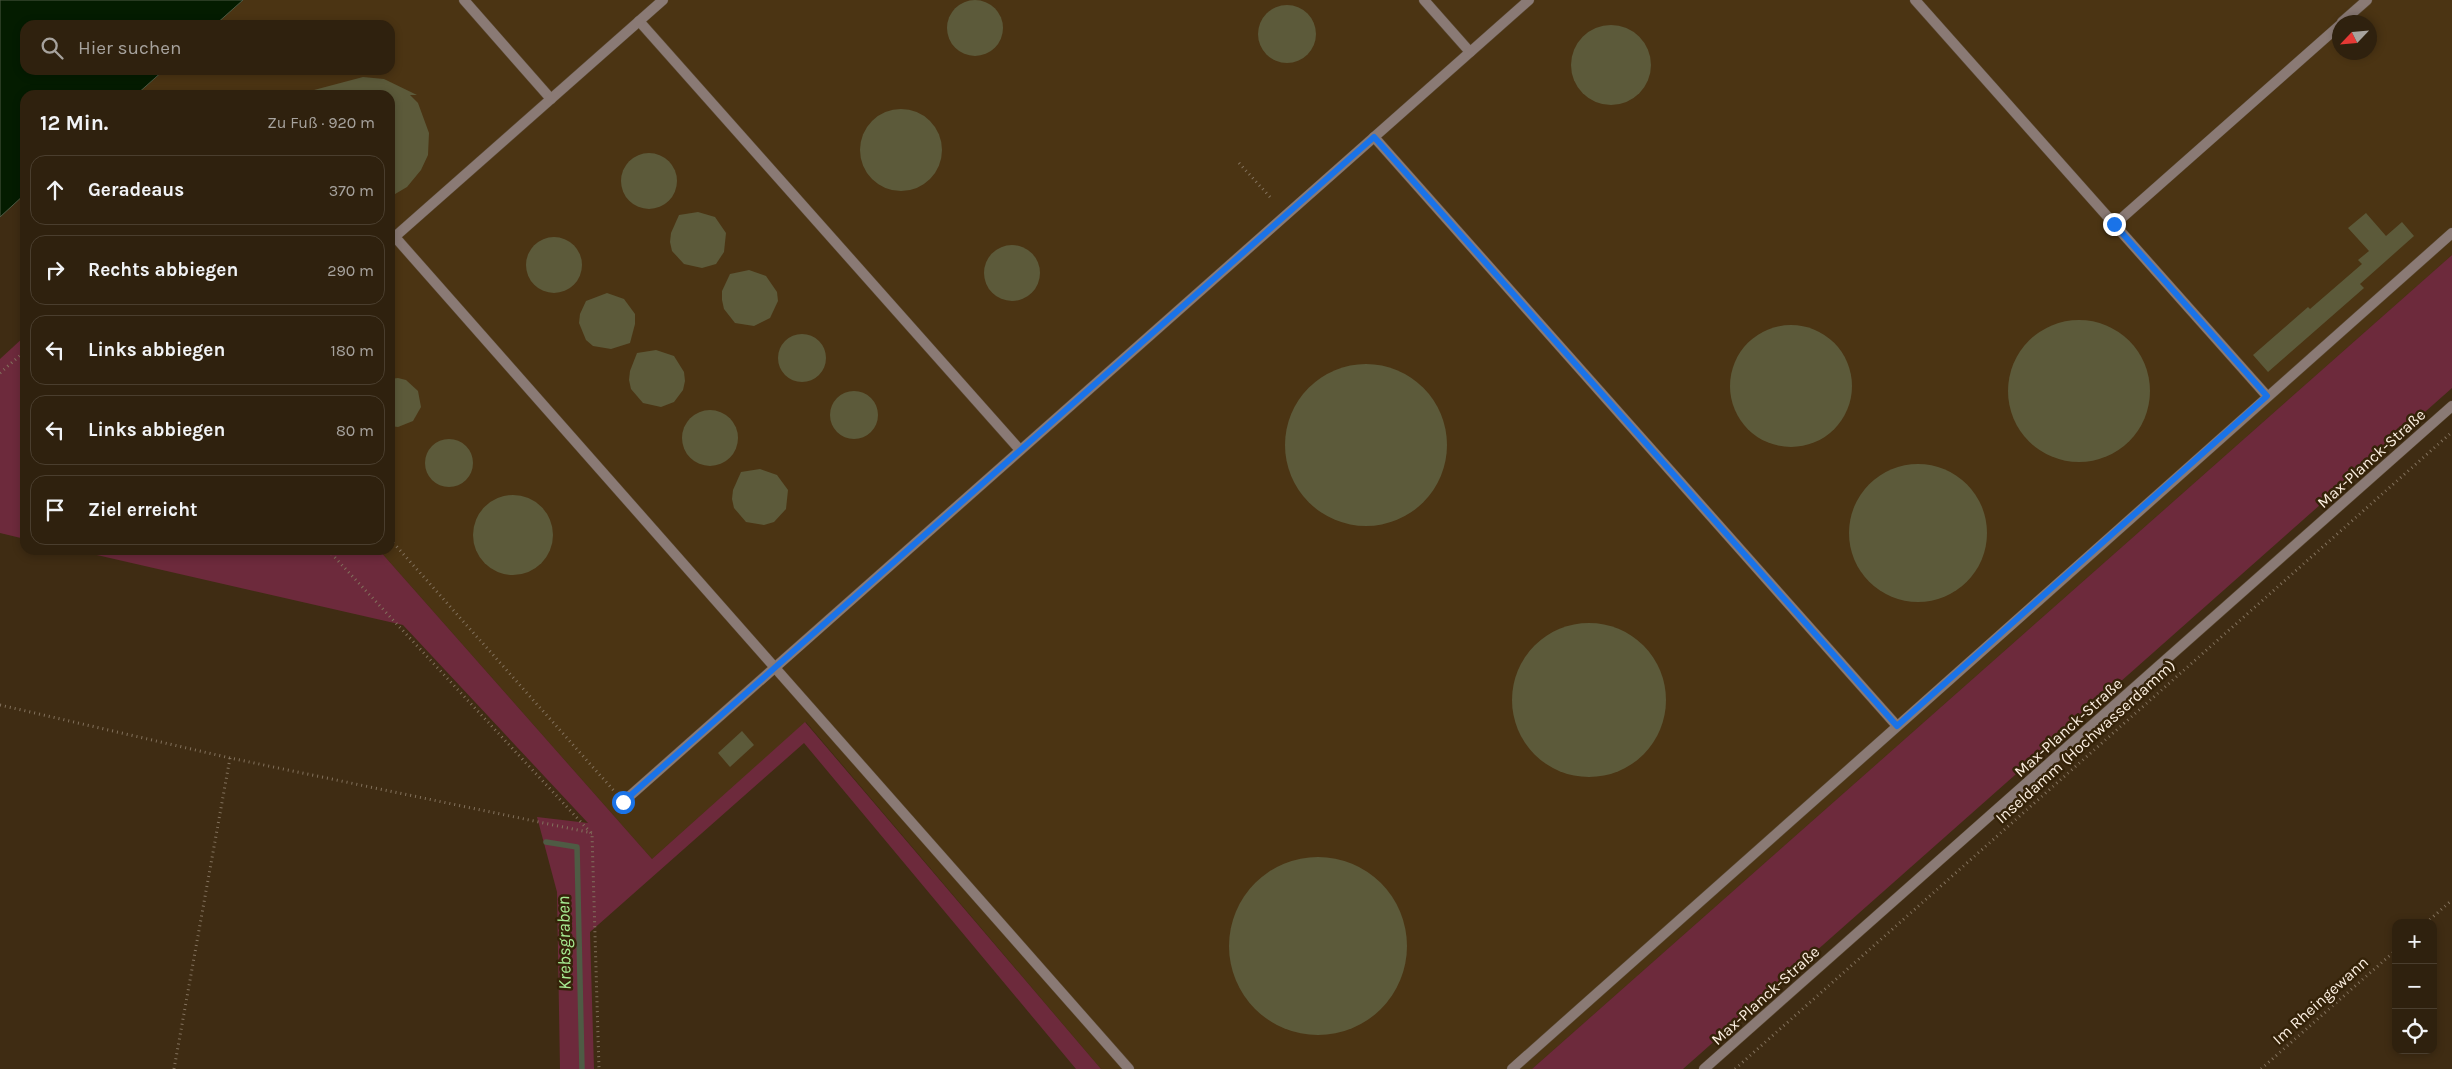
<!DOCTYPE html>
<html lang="de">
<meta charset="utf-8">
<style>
body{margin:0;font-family:Karla,sans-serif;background:#372917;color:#f1f3f6}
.controls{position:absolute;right:15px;bottom:15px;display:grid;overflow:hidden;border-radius:10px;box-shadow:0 2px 8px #0003}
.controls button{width:45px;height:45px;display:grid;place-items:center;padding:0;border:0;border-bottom:1px solid #4a3e2e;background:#2f210e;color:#f1f3f6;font:25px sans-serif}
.compass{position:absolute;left:2332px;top:15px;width:45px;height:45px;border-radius:50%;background:#2f210e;box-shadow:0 2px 8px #0003;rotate:244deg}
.stop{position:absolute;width:15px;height:15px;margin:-11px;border:4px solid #1a73e8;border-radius:50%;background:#fff}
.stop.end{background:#1a73e8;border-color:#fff;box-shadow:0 1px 5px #0008}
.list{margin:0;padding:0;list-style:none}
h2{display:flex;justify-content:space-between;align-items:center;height:65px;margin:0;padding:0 20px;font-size:21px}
h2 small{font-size:16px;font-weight:400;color:#a7a39e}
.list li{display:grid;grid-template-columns:32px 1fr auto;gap:15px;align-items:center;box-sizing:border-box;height:70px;margin:0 10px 10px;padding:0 10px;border:1px solid #4a3e2e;border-radius:15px}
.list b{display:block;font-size:19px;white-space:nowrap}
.list em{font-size:16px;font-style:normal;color:#a7a39e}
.icon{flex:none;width:28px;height:28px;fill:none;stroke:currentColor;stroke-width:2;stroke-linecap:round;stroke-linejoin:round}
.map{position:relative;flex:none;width:2452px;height:1069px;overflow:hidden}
.search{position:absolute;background:#2f210e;box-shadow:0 2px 8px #0003;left:20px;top:20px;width:375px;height:55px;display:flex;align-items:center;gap:12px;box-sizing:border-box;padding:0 18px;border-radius:15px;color:#a7a39e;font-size:19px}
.panel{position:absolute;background:#2f210e;box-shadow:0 2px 8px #0003;left:20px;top:90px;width:375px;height:465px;border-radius:15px}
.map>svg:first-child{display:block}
.built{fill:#4b3413;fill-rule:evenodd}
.green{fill:#6d2a3c}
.water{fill:#041c00;stroke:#4e5b44}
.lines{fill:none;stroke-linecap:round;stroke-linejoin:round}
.stream{stroke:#4e5b44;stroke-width:5.5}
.building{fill:#5c5a3a}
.street-casing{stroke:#594730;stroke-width:11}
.path{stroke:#83725d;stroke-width:3;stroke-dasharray:1 4;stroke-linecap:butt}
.street{stroke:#8a7a75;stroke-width:10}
.route{stroke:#1a73e8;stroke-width:6}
.labels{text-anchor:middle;stroke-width:5;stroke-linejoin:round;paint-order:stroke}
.street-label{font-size:16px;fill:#fcefe1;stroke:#352309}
.water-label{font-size:18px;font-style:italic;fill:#a7ec92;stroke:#352309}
</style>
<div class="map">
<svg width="2452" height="1069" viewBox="0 0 2452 1069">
<rect width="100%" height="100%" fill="#3f2c13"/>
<path class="built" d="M243,0H2452V255L1532,1069H1101L806,722L652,859L379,550H390V95H136L164,70H390V25H215ZM2340,22H2370V52H2340Z"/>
<g class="green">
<polygon points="2452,255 2452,388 1683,1069 1532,1069"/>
<polygon points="25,336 25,539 0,533 0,359"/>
<polygon points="75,550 379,550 652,859 805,722 1101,1069 1076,1069 804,743 590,932 594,1069 560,1069 557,892 537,817 588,823 403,625"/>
</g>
<polygon class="water" points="0,0 243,0 215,25 25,25 25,70 164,70 136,95 25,95 25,194 0,217"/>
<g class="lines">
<polyline class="stream" points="546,842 577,847 582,1069"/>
</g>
<g class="building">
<circle cx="975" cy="28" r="28"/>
<circle cx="1287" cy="34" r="29"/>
<circle cx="1611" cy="65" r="40"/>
<polygon points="363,77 384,79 417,95 410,95 418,103 429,133 428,155 421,170 407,187 390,197 390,95 315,95 314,90"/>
<circle cx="901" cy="150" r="41"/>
<circle cx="649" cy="181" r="28"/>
<polygon points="698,212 715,217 726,233 724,252 716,264 702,268 684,264 672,251 670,242 671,233 679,215"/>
<polygon points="2366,213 2386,236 2402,222 2414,236 2360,284 2364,288 2268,372 2253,355 2308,307 2310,309 2362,264 2358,260 2369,251 2348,228"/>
<circle cx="554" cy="265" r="28"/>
<circle cx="1012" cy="273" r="28"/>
<polygon points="749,270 766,276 777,292 778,301 770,318 754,326 735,323 724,309 722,300 722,291 730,274"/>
<polygon points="607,293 624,299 635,314 635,324 630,343 611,349 593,346 586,340 579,323 580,314 586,301"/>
<circle cx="2079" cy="391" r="71"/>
<circle cx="1791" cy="386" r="61"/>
<circle cx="802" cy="358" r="24"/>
<polygon points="656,350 674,356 684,372 685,381 683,390 674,402 661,407 643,403 631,389 629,380 630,371 637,353"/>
<circle cx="1366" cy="445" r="81"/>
<polygon points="398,378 406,380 418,391 421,407 413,421 398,427 390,426 390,379"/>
<circle cx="854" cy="415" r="24"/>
<circle cx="710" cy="438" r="28"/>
<circle cx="449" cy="463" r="24"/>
<circle cx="1918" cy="533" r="69"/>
<polygon points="760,469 777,475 788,490 786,509 774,522 764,525 746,522 734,508 732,499 733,490 741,472"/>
<circle cx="513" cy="535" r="40"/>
<circle cx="1589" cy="700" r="77"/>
<polygon points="742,731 754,745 730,767 718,753"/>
<circle cx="1318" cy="946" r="89"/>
</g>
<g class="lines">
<g class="street-casing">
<g id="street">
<polyline points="464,0 551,99"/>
<polyline points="1424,0 1470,52"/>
<polyline points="1915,0 2267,396"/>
<polyline points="639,21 1020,450"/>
<polyline points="2342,22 2367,0"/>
<polyline points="1374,137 1897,726"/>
<polyline points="2115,224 2340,25"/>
<polyline points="395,237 1129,1069"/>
<polyline points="390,241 663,0"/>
<polyline points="623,802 1529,0"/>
<polyline points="1512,1069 2452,233"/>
<polyline points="1704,1069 2452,406"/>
</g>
</g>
<g class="path">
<polyline points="1239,163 1270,197"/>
<polyline points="0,373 25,351"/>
<polyline points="390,539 615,792"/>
<polyline points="328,550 592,834 599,1069"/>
<polyline points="0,705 230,758 592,833"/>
<polyline points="2426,923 2452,900"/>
<polyline points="174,1069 230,758"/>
<polyline points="1735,1069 2452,432"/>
<polyline points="2261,1069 2396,950"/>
</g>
<use href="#street" class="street"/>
</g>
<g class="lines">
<polyline class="route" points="623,802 1374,137 1897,726 2267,396 2114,224"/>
</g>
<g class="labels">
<g class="street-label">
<text transform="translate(2371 458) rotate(-42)" y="6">Max-Planck-Straße</text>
<text transform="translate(2068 727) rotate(-42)" y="6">Max-Planck-Straße</text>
<text transform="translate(2085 741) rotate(-42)" y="6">Inseldamm (Hochwasserdamm)</text>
<text transform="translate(1765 995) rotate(-42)" y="6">Max-Planck-Straße</text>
<text transform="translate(2320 1000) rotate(-42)" y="6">Im Rheingewann</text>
</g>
<g class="water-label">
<text transform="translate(564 943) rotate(-91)" y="6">Krebsgraben</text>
</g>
</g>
</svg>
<div class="controls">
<button>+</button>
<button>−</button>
<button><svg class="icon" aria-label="locate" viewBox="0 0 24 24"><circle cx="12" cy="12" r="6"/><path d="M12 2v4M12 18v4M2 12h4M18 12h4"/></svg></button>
</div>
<svg class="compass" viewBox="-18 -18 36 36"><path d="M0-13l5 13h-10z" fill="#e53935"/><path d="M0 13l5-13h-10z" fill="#a7a39e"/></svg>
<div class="stop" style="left:623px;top:802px"></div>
<div class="stop end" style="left:2114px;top:224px"></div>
<div class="search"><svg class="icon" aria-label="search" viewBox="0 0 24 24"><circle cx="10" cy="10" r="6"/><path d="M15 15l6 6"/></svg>Hier suchen</div>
<section class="panel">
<h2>12 Min.<small>Zu Fuß · 920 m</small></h2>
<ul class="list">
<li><svg class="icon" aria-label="ahead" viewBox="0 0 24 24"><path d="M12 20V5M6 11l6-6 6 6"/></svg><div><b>Geradeaus</b></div><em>370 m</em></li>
<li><svg class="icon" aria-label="right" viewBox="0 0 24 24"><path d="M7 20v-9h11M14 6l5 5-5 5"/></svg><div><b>Rechts abbiegen</b></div><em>290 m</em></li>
<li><svg class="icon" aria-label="left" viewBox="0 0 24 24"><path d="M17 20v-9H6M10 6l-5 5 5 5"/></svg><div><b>Links abbiegen</b></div><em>180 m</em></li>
<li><svg class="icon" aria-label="left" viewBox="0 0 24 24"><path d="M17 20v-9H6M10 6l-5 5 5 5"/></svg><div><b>Links abbiegen</b></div><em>80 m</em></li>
<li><svg class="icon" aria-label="arrive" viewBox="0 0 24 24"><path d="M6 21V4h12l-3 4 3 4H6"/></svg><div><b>Ziel erreicht</b></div></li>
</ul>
</section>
</div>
